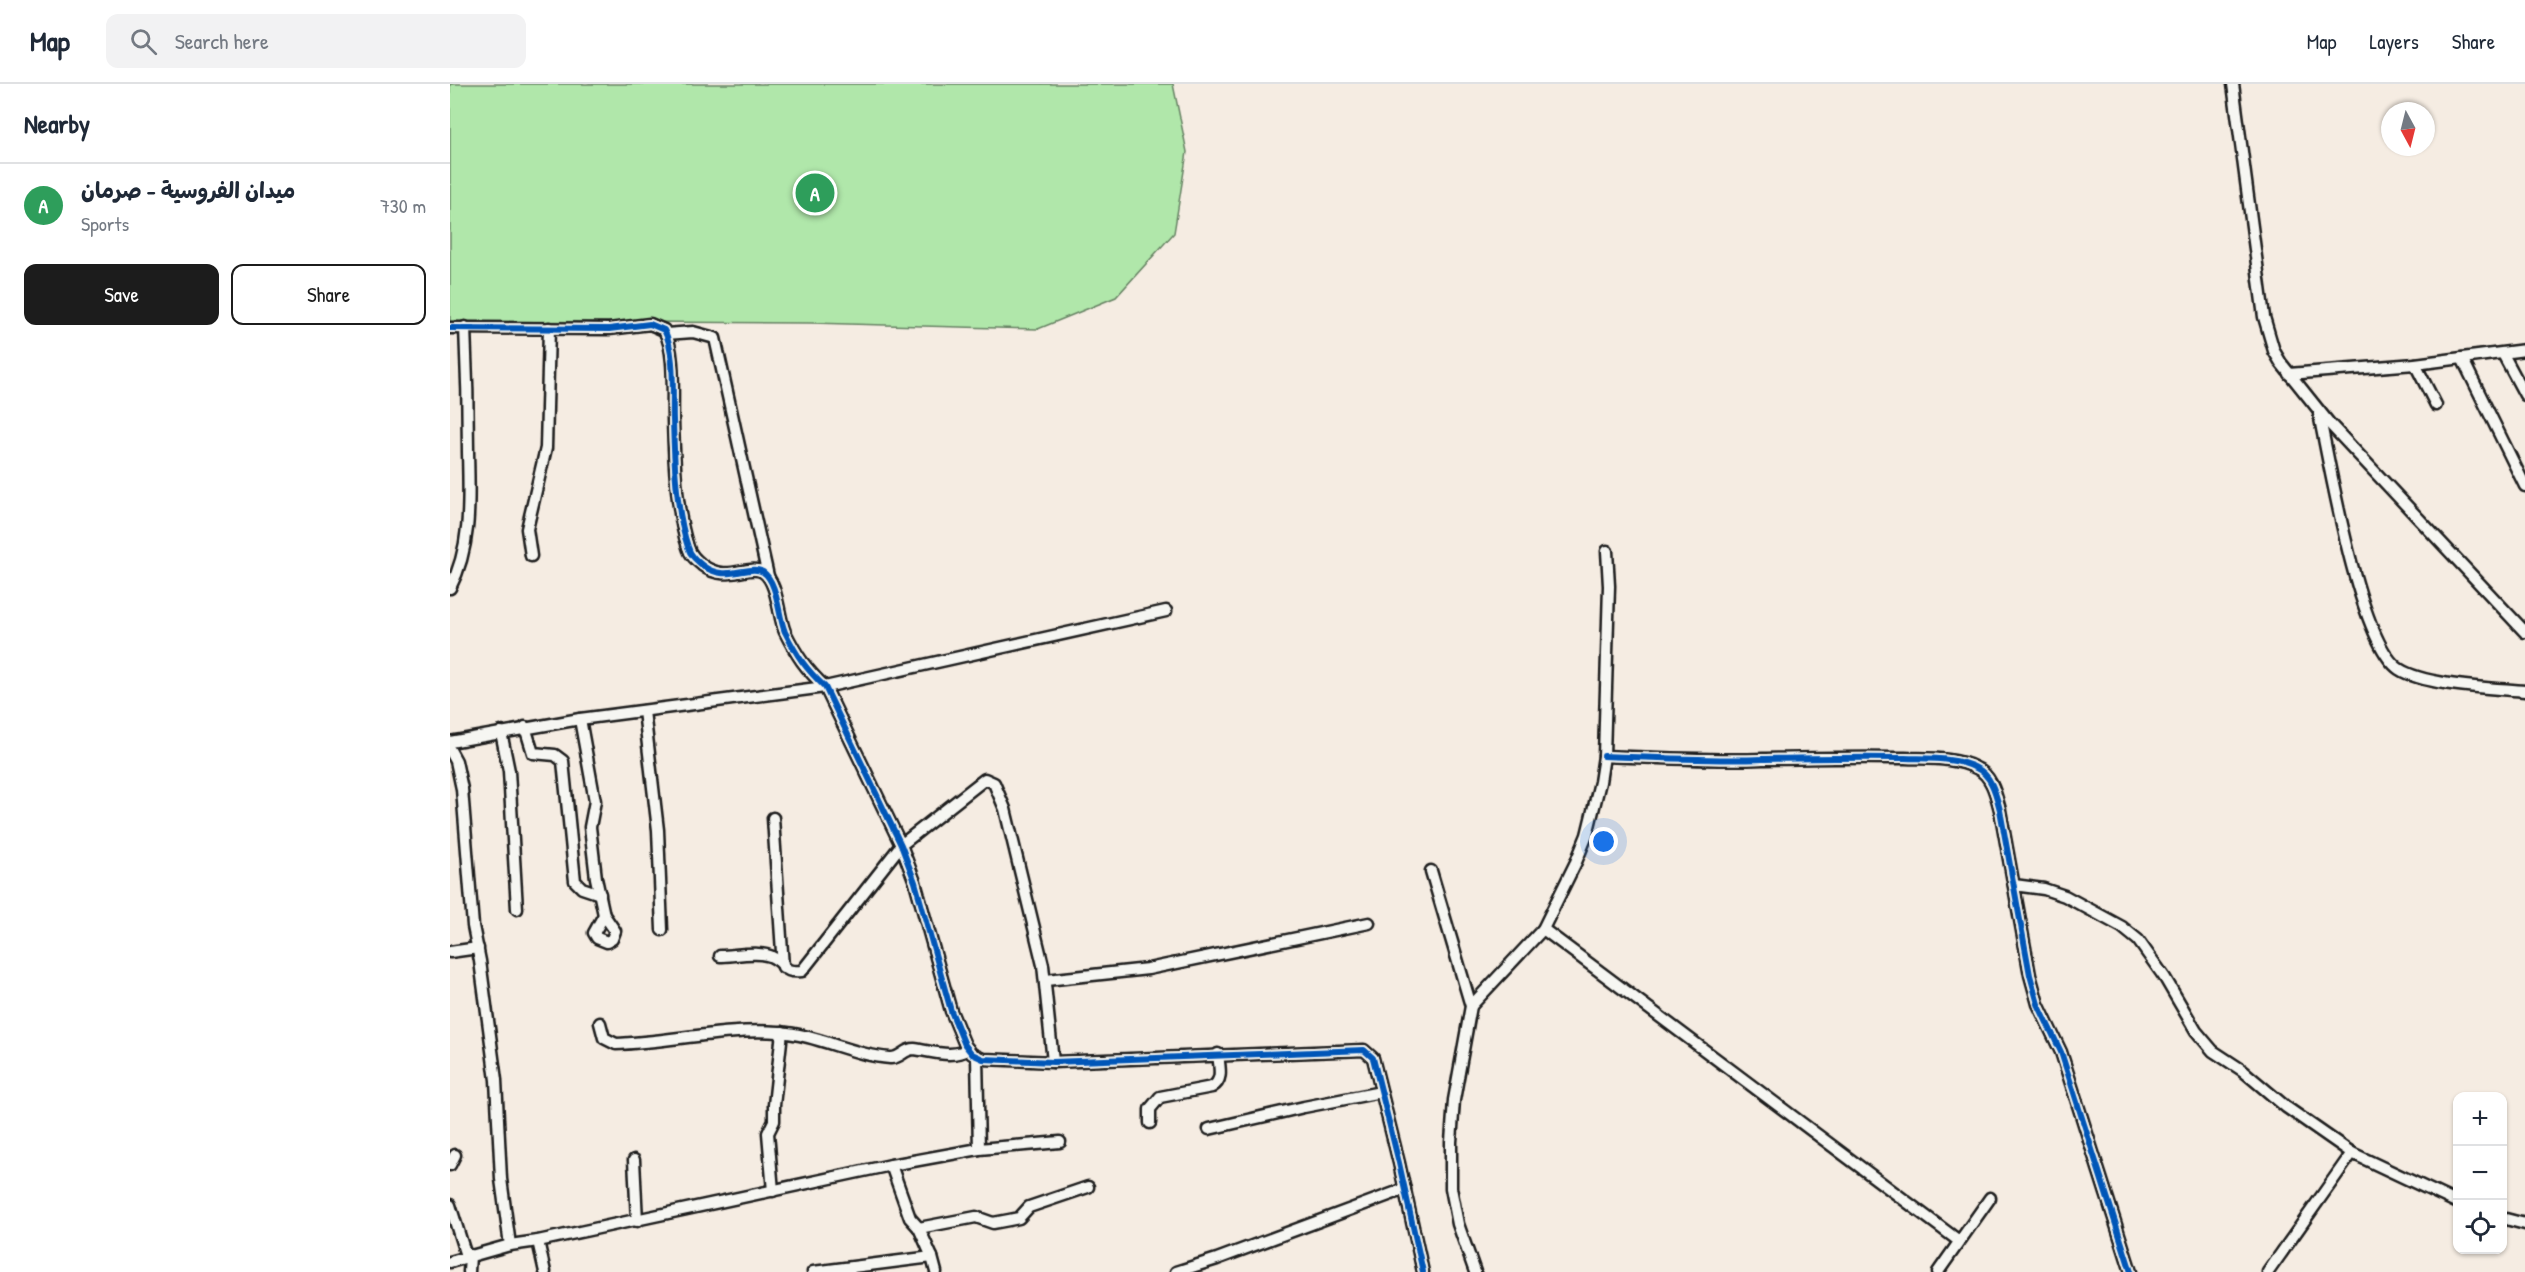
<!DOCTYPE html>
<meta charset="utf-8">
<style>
body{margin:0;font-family:"Patrick Hand","Playpen Sans Arabic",sans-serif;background:#f2f2f3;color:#1f2937}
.controls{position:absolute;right:18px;bottom:18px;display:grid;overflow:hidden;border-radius:12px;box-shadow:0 2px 4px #0004}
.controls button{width:54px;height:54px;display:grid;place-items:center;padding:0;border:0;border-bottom:2px solid #e0e1e3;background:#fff;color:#1f2937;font:30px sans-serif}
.compass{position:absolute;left:1931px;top:18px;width:54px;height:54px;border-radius:50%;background:#fff;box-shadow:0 2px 4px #0004;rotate:173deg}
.you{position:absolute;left:1154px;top:758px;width:21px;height:21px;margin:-15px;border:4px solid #fff;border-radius:50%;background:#1a73e8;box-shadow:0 0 0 9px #1a73e833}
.badge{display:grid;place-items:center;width:39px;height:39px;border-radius:50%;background:#1c1c1c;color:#fff;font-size:20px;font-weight:700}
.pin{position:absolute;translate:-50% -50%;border:3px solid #fff;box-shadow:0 2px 6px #0006}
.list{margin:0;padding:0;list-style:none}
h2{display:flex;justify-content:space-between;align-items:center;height:78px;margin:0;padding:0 24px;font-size:26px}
h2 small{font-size:20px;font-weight:400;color:#747a83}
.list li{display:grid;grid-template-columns:39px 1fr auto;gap:18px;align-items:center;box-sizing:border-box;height:84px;padding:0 24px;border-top:2px solid #e0e1e3}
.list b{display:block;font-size:22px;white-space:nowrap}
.list p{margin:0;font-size:20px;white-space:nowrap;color:#747a83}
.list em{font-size:20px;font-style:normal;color:#747a83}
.actions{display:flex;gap:12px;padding:18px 24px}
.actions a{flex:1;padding:14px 0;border:2px solid #1c1c1c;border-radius:12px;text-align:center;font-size:21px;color:#1c1c1c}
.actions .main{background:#1c1c1c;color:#fff}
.icon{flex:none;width:33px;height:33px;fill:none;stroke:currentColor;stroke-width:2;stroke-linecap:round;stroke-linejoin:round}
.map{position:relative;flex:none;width:2075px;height:1188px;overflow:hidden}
header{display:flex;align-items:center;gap:36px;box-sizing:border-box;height:84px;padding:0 30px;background:#fff;border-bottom:2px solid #e0e1e3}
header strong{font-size:28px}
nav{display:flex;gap:33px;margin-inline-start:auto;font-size:21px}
.search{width:420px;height:54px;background:#f2f2f3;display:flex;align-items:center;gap:15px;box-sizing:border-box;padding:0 21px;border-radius:12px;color:#747a83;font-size:22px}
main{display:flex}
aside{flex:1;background:#fff}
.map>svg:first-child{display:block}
.green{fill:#b0e7aa;stroke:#668263;stroke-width:1.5}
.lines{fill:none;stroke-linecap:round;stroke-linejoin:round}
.street-casing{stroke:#1c1c1c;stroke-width:15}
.street{stroke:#f6f6f2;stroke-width:10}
.cycleway-casing{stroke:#f6f6f2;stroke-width:10}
.cycleway{stroke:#0057b8;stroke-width:6}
</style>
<header>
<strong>Map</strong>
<div class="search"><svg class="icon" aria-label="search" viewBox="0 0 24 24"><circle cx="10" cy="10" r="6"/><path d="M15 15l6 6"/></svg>Search here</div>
<nav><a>Map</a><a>Layers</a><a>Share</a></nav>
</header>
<main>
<aside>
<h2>Nearby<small></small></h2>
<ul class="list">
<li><span class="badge" style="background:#2e9e5b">A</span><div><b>ميدان الفروسية - صرمان</b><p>Sports</p></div><em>730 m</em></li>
</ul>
<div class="actions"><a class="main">Save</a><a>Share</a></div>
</aside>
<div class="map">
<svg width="2075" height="1188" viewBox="0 0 2075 1188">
<rect width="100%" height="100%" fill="#f5ece2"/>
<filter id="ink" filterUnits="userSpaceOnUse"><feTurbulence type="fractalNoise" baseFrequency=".0167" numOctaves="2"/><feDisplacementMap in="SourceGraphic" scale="12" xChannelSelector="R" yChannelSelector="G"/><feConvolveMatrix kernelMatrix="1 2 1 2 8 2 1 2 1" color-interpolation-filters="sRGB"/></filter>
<g filter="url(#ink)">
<polygon class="green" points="0,0 723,0 737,68 724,149 666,213 588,245 361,239 0,237"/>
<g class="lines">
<g class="street-casing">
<g id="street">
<polyline points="1783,0 1814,233 1824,267 1831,279 1879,339 2075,548"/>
<path d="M0,244L159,245L200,240L214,246C226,267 222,312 223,336C224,374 226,428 238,463C240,471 246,476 252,481C276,500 299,479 313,488C328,498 328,532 335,548C347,572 355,584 375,603L451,761L465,798L501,927L515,961L522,970L533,975L603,978L914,966L923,974L949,1079L973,1188"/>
<polyline points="216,250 243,248 265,254 318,492"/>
<polyline points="2053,270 2075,311"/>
<polyline points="2012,274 2075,402"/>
<polyline points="1965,280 1986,321"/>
<polyline points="1839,290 1965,280 2075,266"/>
<path d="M1869,330C1880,381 1909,558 1949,585C1975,602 2043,604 2075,607"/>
<polyline points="81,472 77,445 96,364 99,244"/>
<path d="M0,504C22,462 19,415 18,368C18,327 17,285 15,243"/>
<polyline points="194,627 208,746 212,846"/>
<polyline points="130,635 145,717 140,743 146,794 154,831 165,847 162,855 157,858 147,854 144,849 154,831"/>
<polyline points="75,643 83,669 105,671 113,677 125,797 132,804 150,810"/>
<polyline points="51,648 59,687 67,825"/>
<polyline points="0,658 130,635 375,603 716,527"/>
<polyline points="0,666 6,677 12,705 23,842 30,877 46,996 51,1095 60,1161"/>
<path d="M1154,672C1207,674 1260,677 1313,675C1361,674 1407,673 1455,674C1477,675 1506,673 1526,684C1542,691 1546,711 1550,726L1580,891L1588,920L1611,968L1681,1188"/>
<polyline points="323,734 333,883"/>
<polyline points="981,787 1021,922 1004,1016 1001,1058 1001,1104 1008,1140 1025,1188"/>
<polyline points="1564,801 1594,805 1615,812 1672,843 1688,856 1715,894 1746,947 1763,967 1792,986 1836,1023 1902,1069 2008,1119"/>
<polyline points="1093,845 1509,1157"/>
<polyline points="0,868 28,864"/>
<path d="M270,872C285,872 310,866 324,874C338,881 331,889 352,887L451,761L535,695L544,699L555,725L593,881L603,978"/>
<polyline points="596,896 698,885 919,839"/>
<polyline points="1021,922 1093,845 1126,778 1137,751 1150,698 1154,672 1159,502 1157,467"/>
<path d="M150,939L154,954L166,960C221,958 274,944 329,948C368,951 402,971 440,974C450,975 454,965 464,965C481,967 503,975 518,965"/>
<path d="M700,1039V1025L710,1013L762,1003C774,996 769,982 768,970"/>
<polyline points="759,1045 854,1023 931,1008"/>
<polyline points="529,1065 610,1058"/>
<polyline points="184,1076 187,1137"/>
<polyline points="0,1081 5,1071"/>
<polyline points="441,1081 460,1134 469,1144 482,1173 486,1188"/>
<polyline points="323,1107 318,1049 324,1037 324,1021 332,948"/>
<polyline points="0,1121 16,1172"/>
<polyline points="2052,1134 2075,1140"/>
<polyline points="469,1144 526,1133 543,1139 559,1136 569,1134 579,1123 638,1103"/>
<polyline points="88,1157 95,1188"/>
<polyline points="0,1178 60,1161 88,1157 441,1081 529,1065 527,973"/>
<polyline points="19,1188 20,1171"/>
<polyline points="363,1188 482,1173"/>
<polyline points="726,1188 767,1175 955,1105"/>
<polyline points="1488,1188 1540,1114"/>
<polyline points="1818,1188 1902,1069"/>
</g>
</g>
<use href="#street" class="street"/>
<g class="cycleway-casing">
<g id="cycleway">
<path d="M0,244L159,245L200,240L214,246C226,267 222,312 223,336C224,374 226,428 238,463C240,471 246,476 252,481C276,500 299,479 313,488C328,498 328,532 335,548C347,572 355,584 375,603L451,761L465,798L501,927L515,961L522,970L533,975L603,978L914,966L923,974L949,1079L973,1188"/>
<path d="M1154,672C1207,674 1260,677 1313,675C1361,674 1407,673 1455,674C1477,675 1506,673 1526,684C1542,691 1546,711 1550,726L1580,891L1588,920L1611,968L1681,1188"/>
</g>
</g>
<use href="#cycleway" class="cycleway"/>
</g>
</g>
</svg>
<div class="controls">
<button>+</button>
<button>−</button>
<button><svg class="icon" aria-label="locate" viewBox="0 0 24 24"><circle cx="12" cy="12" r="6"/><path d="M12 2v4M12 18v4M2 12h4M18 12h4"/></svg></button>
</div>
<svg class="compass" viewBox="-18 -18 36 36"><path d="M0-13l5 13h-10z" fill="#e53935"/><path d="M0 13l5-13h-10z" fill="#747a83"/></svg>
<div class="you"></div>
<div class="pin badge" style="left:365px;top:109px;background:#2e9e5b">A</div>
</div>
</main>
